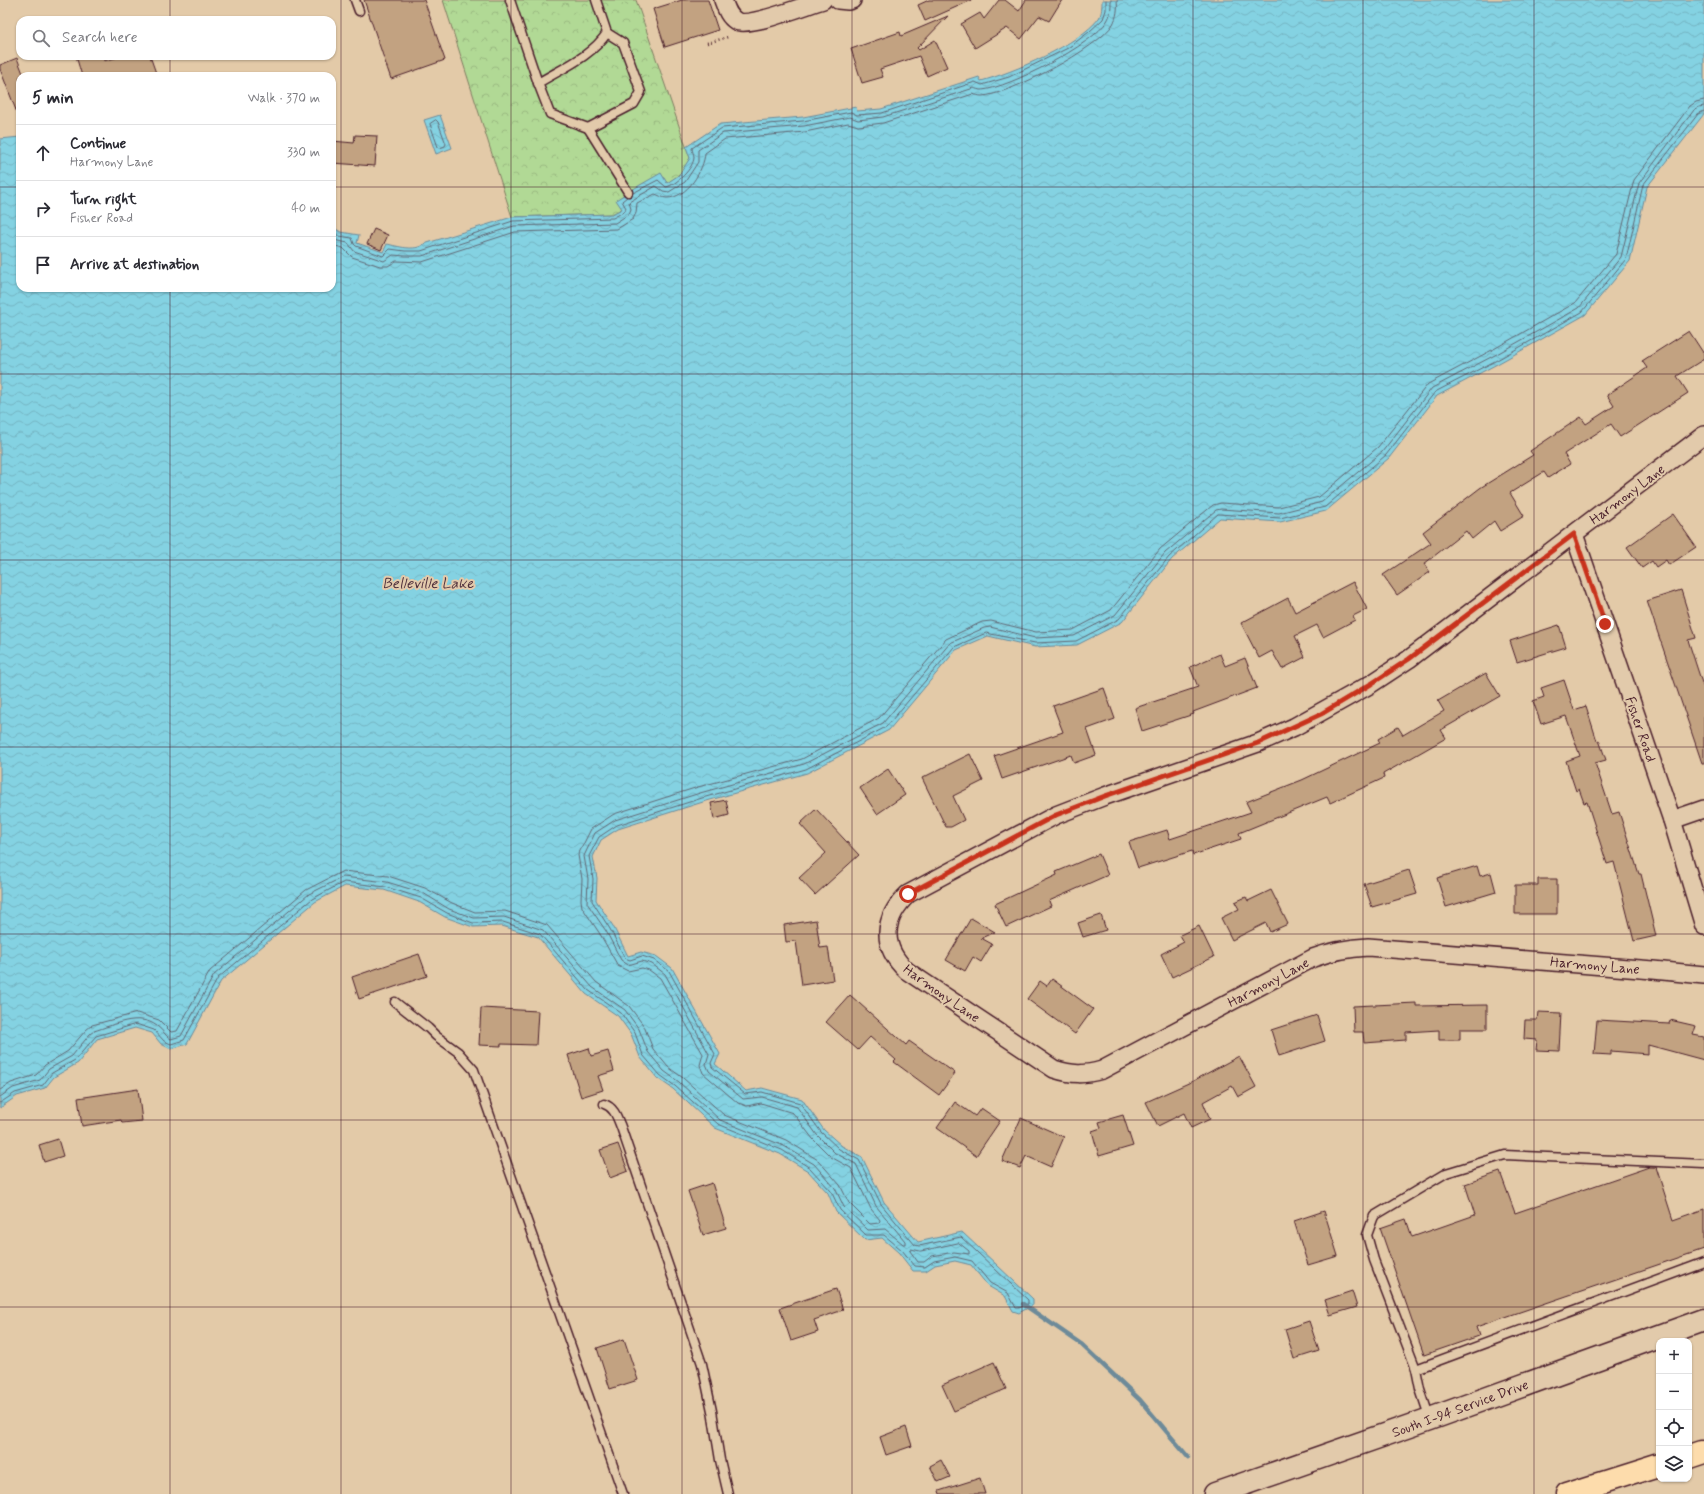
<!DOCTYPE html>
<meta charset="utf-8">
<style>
body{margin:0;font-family:Mynerve,sans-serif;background:#f2f2f3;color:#2b2b33}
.controls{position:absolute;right:12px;bottom:12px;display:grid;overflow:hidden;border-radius:8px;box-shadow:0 1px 3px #0004}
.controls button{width:36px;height:36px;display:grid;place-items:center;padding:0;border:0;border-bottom:1px solid #e1e1e2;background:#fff;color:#2b2b33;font:20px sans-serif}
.stop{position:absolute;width:12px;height:12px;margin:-9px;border:3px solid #c8321e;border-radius:50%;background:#fff}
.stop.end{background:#c8321e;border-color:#fff;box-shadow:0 1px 4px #0008}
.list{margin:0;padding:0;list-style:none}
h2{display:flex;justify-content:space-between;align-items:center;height:52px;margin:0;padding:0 16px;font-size:17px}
h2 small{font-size:13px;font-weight:400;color:#7c7c81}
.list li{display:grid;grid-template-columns:26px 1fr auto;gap:12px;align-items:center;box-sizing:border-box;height:56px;padding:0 16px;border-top:1px solid #e1e1e2}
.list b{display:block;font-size:15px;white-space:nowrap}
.list p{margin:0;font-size:13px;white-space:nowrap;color:#7c7c81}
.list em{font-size:13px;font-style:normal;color:#7c7c81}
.icon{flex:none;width:22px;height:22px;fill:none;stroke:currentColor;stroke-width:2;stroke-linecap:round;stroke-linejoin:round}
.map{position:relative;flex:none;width:1704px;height:1494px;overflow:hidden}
.search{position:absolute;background:#fff;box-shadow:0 1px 3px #0004;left:16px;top:16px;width:320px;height:44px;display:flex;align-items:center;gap:10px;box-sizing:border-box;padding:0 14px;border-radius:12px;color:#7c7c81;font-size:15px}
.panel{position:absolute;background:#fff;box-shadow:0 1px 3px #0004;left:16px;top:72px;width:320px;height:220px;border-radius:12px}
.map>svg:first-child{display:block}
.park{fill:url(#park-crowns);stroke:#7e7c60}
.water{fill:url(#water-waves);stroke:#6d8a99}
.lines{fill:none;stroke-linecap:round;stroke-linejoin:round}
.shore{stroke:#616774;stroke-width:1}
.stream{stroke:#6d8a99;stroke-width:4.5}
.building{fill:#c2a281;stroke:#4a1f2b}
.lane-casing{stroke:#4a1f2b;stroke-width:11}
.street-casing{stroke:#4a1f2b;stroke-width:20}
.secondary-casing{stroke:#4a1f2b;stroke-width:25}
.highway-casing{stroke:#4a1f2b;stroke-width:25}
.path{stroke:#4a1f2b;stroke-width:2.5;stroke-dasharray:1 3;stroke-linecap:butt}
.lane{stroke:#e2caab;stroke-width:8}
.street{stroke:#e2caab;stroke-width:17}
.secondary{stroke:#e2caab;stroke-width:22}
.highway{stroke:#fddcac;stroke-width:22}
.route{stroke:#c8321e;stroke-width:5}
.grid{fill:none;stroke:#4a1f2b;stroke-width:1;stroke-opacity:0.55}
.labels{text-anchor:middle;stroke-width:4;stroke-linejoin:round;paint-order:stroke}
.street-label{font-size:14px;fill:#4a1f2b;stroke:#e2caab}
.water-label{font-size:15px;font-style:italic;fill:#50313d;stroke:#e2caab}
</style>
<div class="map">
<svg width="1704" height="1494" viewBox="0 0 1704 1494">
<defs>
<pattern id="park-crowns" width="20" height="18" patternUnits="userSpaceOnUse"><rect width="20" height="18" fill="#b1d995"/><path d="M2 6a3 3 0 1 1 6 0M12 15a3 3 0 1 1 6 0" fill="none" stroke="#9aba81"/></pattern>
<pattern id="water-waves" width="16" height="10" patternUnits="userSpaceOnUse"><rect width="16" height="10" fill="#84d2e2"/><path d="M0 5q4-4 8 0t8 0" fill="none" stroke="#74b4c2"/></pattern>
</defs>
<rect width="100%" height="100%" fill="#e3caa8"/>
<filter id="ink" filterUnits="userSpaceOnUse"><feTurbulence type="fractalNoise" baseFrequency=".025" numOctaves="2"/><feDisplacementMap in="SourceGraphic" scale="8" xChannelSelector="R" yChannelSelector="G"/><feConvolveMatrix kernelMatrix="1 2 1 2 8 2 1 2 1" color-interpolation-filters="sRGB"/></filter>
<g filter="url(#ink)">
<path class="park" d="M443,0H636L690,158C684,170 678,177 667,183L661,174L622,209L612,214L512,217Z"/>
<g class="water">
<path d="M1102,0H1704V114L1647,187L1630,261L1585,315L1499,363L1437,396L1389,458L1326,511L1280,522L1220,518L1172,559L1122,622L1077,645L1035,647L988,636L956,650L889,730L807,773L703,802L618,829L601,840L593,857L597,878L596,900L613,926L628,956L641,952L656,956L672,968L720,1054L715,1064L746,1091L762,1088L802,1099L824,1130L842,1146L862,1157L884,1202L918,1242L962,1232L1033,1299V1305L1019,1313L1013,1311L1005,1296L988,1286L971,1265L955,1261L935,1265L926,1271H913L899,1253L882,1238L865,1240L836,1212L828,1193L808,1171L780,1154L715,1128L673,1089L657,1078L640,1057L631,1034L618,1016L586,994L538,937L502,926L473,927L445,917L419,902L384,890L345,886L315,902L221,981L187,1044L171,1049L161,1044L152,1033L135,1028L97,1039L78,1063L54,1077L45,1088L17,1096L0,1108V139L20,137V288H332V227L341,232L359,235L357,243L383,252L387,244C397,246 415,252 424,244L512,217L612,214L622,209L616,200L628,192L661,173L667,183L679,175L690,158L686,147L720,124L803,117L856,107L857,111L881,109L979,77L981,81C1012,73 1080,44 1099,18C1102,13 1102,6 1102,0Z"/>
<polygon points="440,115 452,148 436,154 424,120"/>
</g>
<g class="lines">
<g class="shore">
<polygon points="436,120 438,122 446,144 445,146 440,148 438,147 430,124"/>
<path d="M633,193L658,180L666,187C676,185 694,168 694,157C694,154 692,151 692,148L722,128L803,121L851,112L857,115L882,113L975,82L982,85L1009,77L1068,48L1089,32L1103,19L1106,10V0"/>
<polyline points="332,232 339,236 352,238 354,244 356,246 383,256 390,249 405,251 421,251 513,221 613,218 625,211 626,208 622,201 627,197"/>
<path d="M332,238L338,241L348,243L354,251L384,261L393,255L405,256H422L514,226L615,223L629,214L631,209L629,202L656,186L663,191L669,192L685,182L698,162V150L723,133L804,126L850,117L858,120L883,117L974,88C976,89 979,90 982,90C1009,88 1094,44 1107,21C1111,15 1111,7 1111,0"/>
<path d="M332,245L343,248L352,257L380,266H388L396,261L422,262L515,232L617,229L633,219L636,213L637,203L655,194C659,195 662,198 667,198C687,198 704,170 705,153L725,139L805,132L848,123L858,126L883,123L973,94C976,95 979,96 982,96C1009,95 1099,48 1113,24C1117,17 1118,8 1117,0"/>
<polyline points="0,1090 11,1083 36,1075 45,1065 68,1051 86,1030 92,1025 137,1013 159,1020 171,1032 177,1031 210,971 306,890 343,871 388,876 425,888 452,903 475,912 505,911 547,925 596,982 629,1006 644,1026 653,1049 668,1067 683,1078 724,1115 786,1140 818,1160 840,1185 849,1203 870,1224 879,1223 880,1220 871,1209 851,1168 831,1157 813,1139 793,1113 761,1103 747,1106 738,1103 703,1073 700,1065 703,1054 660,978 649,970 642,968 628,971 618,966 600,934 582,907 581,900 582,879 578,855 591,829 614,814 698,787 802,759 879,718 946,639 982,622 991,621 1036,632 1073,630 1111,610 1160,549 1213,505 1221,503 1279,507 1319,497 1378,447 1428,384 1492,350 1575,303 1616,254 1634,180 1690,106 1696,102 1704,100"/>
<path d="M0,1097L13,1088L40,1080L49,1069L72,1056L90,1034L94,1031C114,1025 138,1012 157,1026C163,1030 165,1036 171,1039L181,1036L214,975L309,894L343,877L387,882L423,893L449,909L474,918L504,917L543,930L592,987L625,1010L639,1029L648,1052L664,1071L679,1082L720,1120L784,1146L814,1164L835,1188L844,1207L868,1230L885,1229L903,1244H905V1241L876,1206L856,1164L835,1153L817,1135L797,1107L762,1097L743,1099L709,1071L706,1064L709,1054L665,974L652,964L642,961L628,965L621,960L606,931L587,903L588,879L584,856L595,833L615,820L700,793L804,764L883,723L950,643L984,628L990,627L1035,638L1074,636L1115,615L1165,553L1216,510L1221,509L1279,513L1322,502L1382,452L1432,388L1495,355L1579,308L1621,257L1639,183L1694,110L1699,107L1704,106"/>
<polyline points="0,1103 15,1093 43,1085 52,1073 75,1060 96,1036 136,1024 154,1030 164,1041 171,1044 184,1040 218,978 312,899 344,882 386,887 421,898 447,913 473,923 503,922 540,934 588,990 621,1013 635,1033 643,1055 660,1075 675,1086 718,1124 782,1150 810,1168 831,1191 840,1210 866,1235 884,1235 902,1250 915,1266 925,1267 934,1261 955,1257 972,1261 990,1283 1008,1293 1016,1308 1019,1308 1028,1304 1028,1300 961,1237 919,1246 915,1245 881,1204 859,1160 839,1149 821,1132 800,1103 762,1092 745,1094 712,1067 711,1063 715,1054 669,971 654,960 642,956 630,960 625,958 610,929 592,901 593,879 589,856 599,837 617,825 702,798 806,769 886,727 954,647 986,633 1035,643 1076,641 1119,619 1169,557 1218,514 1280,518 1325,507 1386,455 1435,392 1497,360 1582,312 1626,259 1643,185 1698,114 1704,111"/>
<polygon points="959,1243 969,1251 969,1254 954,1252 932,1256 924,1262 918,1262 910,1251 911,1249 920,1251"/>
</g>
<polyline class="stream" points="1023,1304 1081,1344 1140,1400 1188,1457"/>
</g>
<g class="building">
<polygon points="364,0 424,0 445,60 391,79"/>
<polygon points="682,0 708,0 718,30 665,47 653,9"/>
<polygon points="929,0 972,0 925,21 918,5"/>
<polygon points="999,0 1005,0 1019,11 1026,0 1062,0 1049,21 1039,16 1021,39 1007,28 975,48 961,24 980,13 984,19"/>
<polygon points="948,16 917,48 919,50 935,40 947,67 927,76 919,56 880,69 883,77 862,83 851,49 900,32 901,36"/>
<polygon points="76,56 103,56 104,61 122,56 150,56 157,76 82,76"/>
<polygon points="17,58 24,76 20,76 19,118 0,69 0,65"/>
<polygon points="355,135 377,136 375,166 332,163 332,141 354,143"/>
<polygon points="374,229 388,235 381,250 367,244"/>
<polygon points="1689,331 1704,354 1704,359 1677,376 1688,393 1620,437 1611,424 1564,454 1570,464 1548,478 1544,472 1510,493 1524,516 1500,531 1494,521 1472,539 1466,531 1424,564 1430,572 1397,595 1383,575 1431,543 1423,532 1480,488 1533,455 1530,451 1581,417 1586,424 1614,406 1607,395 1647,368 1642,361"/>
<polygon points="1673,514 1696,547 1669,565 1666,560 1656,567 1652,561 1642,568 1627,547"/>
<polygon points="1353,582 1367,609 1353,616 1355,620 1323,637 1317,625 1295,636 1305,657 1282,669 1272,651 1259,658 1241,623 1288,598 1295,612"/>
<polygon points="1681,590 1696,638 1688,640 1704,689 1704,763 1702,763 1647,601"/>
<polygon points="1559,625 1566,647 1517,662 1510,641"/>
<polygon points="1220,654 1225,666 1245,658 1257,688 1193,712 1194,714 1142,731 1135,708 1198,687 1190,667"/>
<polygon points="1486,673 1500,696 1441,730 1446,738 1383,774 1384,778 1330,803 1327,797 1239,833 1241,839 1193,855 1192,851 1138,868 1129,842 1167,830 1170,839 1251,812 1246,802 1302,780 1380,743 1378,739 1398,727 1403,735 1444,711 1438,701"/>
<polygon points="1564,680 1574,710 1586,706 1597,741 1599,740 1606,760 1595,763 1612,814 1619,812 1639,874 1641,874 1656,936 1634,941 1614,862 1607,864 1587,802 1584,803 1579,789 1576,791 1566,761 1580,756 1566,716 1541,724 1533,701 1544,697 1541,688"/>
<polygon points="1104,688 1115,719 1087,729 1096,755 1074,763 1071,755 1002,779 994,756 1063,732 1053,706"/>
<polygon points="970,754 983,781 953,796 964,820 951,827 946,827 922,778"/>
<polygon points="888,769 905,795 877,814 860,788"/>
<polygon points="726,800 729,815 714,819 711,803"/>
<polygon points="816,809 859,855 815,895 799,878 826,853 800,824"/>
<polygon points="1099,854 1108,875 1049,901 1051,906 1006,927 995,904 1057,875 1056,872"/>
<polygon points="1477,866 1480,876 1491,873 1496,892 1446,907 1437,878"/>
<polygon points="1409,870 1417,894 1372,907 1364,884"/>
<polygon points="1538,879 1557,879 1557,914 1515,914 1515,885 1538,885"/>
<polygon points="1271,890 1288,924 1270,932 1266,923 1232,940 1221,918 1239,909 1235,902 1246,897 1248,901"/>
<polygon points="1101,915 1106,930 1083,937 1078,923"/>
<polygon points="971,918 995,932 981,938 992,944 981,962 973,957 965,971 946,960"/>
<polygon points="816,920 820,948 828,947 833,980 802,985 796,941 786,942 784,925"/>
<polygon points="1199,926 1214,957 1172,977 1161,954 1184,942 1180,935"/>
<polygon points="419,954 427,976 359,999 352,977"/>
<polygon points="1052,979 1093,1009 1075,1034 1027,999 1040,981 1047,986"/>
<polygon points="850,995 906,1045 909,1041 955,1073 939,1095 894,1062 896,1060 870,1037 858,1050 826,1022"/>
<polygon points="1416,1003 1416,1006 1487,1005 1487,1029 1460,1029 1460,1040 1439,1040 1439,1030 1406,1032 1406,1040 1364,1043 1363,1032 1354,1032 1353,1006"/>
<polygon points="481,1008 538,1011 536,1045 501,1044 501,1046 479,1045"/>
<polygon points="1538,1012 1561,1013 1559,1051 1536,1050 1537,1040 1524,1039 1525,1020 1537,1020"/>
<polygon points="1317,1015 1325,1041 1279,1056 1271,1030"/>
<polygon points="1597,1020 1669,1024 1670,1020 1696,1026 1693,1035 1704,1037 1704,1060 1648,1045 1648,1054 1611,1051 1611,1055 1594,1054"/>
<polygon points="589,1048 591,1056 608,1051 614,1071 598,1076 603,1090 581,1097 568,1055"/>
<polygon points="1239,1056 1256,1087 1238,1097 1232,1086 1203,1102 1210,1119 1191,1128 1184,1113 1158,1126 1146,1102 1193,1081"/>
<polygon points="138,1089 142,1121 122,1123 121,1120 82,1126 78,1098"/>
<polygon points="955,1102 975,1116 981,1108 1000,1121 976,1156 937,1128"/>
<polygon points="1123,1115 1133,1146 1099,1156 1092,1131 1101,1128 1099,1122"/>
<polygon points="1021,1118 1064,1137 1051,1167 1026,1156 1020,1168 1002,1161"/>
<polygon points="58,1139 63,1156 44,1162 39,1145"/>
<polygon points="618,1144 628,1171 610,1178 600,1150"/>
<polygon points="1649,1167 1656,1167 1673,1220 1704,1209 1704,1249 1476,1327 1479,1336 1424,1355 1380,1228 1406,1219 1412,1237 1475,1215 1465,1184 1500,1172 1515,1213"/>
<polygon points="712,1183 726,1228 703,1235 688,1191"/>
<polygon points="1324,1211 1338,1256 1308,1265 1294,1221"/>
<polygon points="836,1289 843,1310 814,1320 818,1332 791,1341 780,1308"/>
<polygon points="1352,1291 1357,1307 1330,1315 1325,1300"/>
<polygon points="1309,1321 1319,1351 1294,1359 1285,1329"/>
<polygon points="624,1339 638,1380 610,1389 597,1348"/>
<polygon points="994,1362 1006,1389 954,1411 942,1385"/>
<polygon points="906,1427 912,1446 886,1455 880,1437"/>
<polygon points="941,1460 950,1477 938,1482 930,1466"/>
<polygon points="980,1478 985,1494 940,1494 939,1491"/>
</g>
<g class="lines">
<g class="lane-casing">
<g id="lane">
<polyline points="355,0 359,11"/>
<path d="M510,0L538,83C561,69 592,56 607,33L596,0"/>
<polyline points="538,83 550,114 588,128 634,104 641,92 623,43 607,33"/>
<polyline points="588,128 628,192"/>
<polyline points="395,1002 428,1028 436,1036 458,1052 474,1070 623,1494"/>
<path d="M604,1104C614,1107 617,1117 621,1127L702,1364L712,1411L720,1460L728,1494"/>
<polyline points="1416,1369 1374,1260 1367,1235 1374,1216 1446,1173 1505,1155 1704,1164"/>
<polyline points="1430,1419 1420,1389 1416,1369 1704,1262"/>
</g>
</g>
<g class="street-casing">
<g id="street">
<path d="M723,0C726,8 728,16 736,21C749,28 806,5 823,0"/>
<polyline points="838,0 848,1 852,0"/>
<path d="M1704,435L1409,659L1371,684L1294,727L1258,743L1105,796L1056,815L908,894C883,918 880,946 907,971L1054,1069C1072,1075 1085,1075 1102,1070L1313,958C1332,951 1348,948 1368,947L1653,970L1704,975"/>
<polyline points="1574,534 1672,820 1704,926"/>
<polyline points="1672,820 1704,809"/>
</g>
</g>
<g class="secondary-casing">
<polyline id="secondary" points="1215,1494 1430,1419 1704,1320"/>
</g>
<g class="highway-casing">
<g id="highway">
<polyline points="1689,1456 1704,1451"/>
<polyline points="1567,1494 1659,1465"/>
</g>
</g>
<polyline class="path" points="707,43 728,37"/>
<use href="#lane" class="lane"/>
<use href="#street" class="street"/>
<use href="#secondary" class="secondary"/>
<use href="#highway" class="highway"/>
</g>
</g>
<g class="lines" filter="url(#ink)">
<polyline class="route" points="908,894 1056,815 1105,796 1258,743 1321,714 1371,684 1409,659 1574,534 1605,624"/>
</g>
<path class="grid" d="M170,0V20M341,0V1494M511,0V1494M682,0V1494M852,0V1494M1022,0V1494M1193,0V1494M1363,0V1494M1534,0V1494M170,56V76M0,187H20M332,187H1704M170,288V1494M0,374H1704M0,560H1704M0,747H1704M0,934H1704M0,1120H1704M0,1307H1704"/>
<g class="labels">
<g class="street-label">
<text transform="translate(1627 494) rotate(-37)" y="5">Harmony Lane</text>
<text transform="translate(1641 729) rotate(71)" y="5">Fisher Road</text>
<text transform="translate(1595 965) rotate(5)" y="5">Harmony Lane</text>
<text transform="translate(1268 982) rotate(-28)" y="5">Harmony Lane</text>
<text transform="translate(942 993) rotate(35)" y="5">Harmony Lane</text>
<text transform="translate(1460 1408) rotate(-20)" y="5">South I-94 Service Drive</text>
</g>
<g class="water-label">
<text x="428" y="588">Belleville Lake</text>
</g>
</g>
</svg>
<div class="controls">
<button>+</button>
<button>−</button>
<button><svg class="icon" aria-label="locate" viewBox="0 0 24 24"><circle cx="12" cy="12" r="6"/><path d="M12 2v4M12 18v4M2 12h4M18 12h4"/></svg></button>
<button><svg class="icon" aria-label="layers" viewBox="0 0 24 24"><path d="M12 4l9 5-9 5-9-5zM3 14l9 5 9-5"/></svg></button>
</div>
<div class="stop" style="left:908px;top:894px"></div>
<div class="stop end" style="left:1605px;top:624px"></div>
<div class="search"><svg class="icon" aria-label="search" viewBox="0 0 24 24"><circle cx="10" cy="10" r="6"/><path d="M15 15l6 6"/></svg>Search here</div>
<section class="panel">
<h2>5 min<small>Walk · 370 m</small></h2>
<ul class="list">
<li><svg class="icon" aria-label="ahead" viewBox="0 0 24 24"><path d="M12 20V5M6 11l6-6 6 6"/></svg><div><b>Continue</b><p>Harmony Lane</p></div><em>330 m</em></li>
<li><svg class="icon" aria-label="right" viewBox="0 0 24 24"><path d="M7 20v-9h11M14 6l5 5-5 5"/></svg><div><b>Turn right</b><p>Fisher Road</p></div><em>40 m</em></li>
<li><svg class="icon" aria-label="arrive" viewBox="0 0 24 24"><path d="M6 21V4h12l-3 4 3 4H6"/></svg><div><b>Arrive at destination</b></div></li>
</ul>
</section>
</div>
